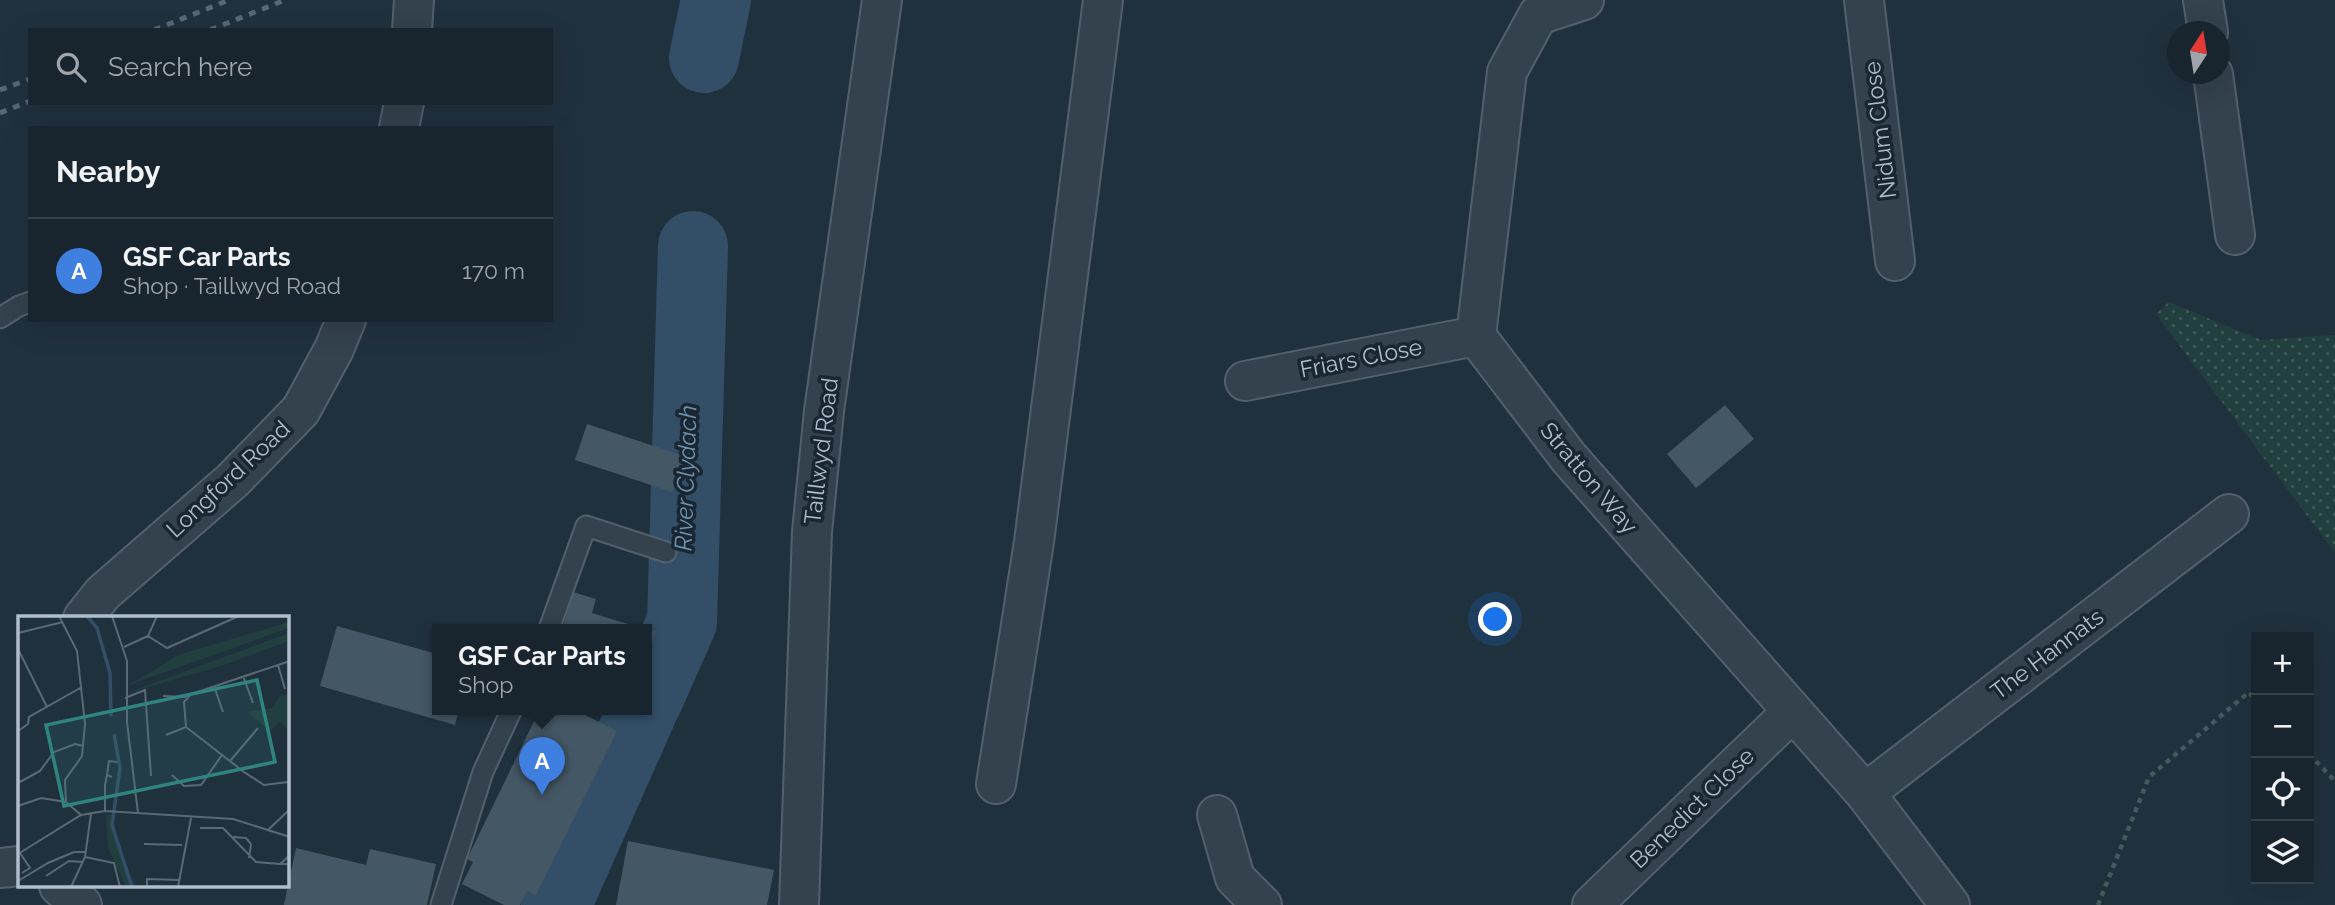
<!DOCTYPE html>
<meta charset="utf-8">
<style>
body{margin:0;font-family:Raleway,sans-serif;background:#25313a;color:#f1f3f6}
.controls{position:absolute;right:21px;bottom:21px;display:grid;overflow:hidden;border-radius:0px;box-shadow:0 7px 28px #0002}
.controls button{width:63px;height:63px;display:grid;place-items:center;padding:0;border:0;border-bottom:2px solid #36424a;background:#18252e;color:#f1f3f6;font:35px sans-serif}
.compass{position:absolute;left:2167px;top:21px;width:63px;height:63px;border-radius:50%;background:#18252e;box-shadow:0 7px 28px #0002;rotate:12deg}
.you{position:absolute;left:1496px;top:620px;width:24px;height:24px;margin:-18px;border:5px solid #fff;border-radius:50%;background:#1a73e8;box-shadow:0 0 0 10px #1a73e833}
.badge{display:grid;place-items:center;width:46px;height:46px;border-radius:50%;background:#d93025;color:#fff;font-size:23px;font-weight:700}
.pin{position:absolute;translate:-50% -58px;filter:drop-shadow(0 2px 4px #0008)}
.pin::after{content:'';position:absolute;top:37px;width:24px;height:21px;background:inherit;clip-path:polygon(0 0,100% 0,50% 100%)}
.popup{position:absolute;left:432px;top:624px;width:220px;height:91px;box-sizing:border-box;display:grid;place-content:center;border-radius:0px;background:#18252e;filter:drop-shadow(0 2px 5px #0005);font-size:23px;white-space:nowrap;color:#9fa5aa}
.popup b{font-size:26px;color:#f1f3f6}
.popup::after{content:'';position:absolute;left:50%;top:100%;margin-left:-14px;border:14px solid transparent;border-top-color:#18252e}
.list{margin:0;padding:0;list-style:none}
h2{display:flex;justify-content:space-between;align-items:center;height:91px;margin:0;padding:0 28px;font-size:30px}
h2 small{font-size:23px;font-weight:400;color:#9fa5aa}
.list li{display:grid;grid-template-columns:46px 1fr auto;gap:21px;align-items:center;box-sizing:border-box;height:105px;padding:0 28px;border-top:2px solid #36424a}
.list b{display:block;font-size:26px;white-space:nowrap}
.list p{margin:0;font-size:23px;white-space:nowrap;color:#9fa5aa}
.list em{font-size:23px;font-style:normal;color:#9fa5aa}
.icon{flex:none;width:38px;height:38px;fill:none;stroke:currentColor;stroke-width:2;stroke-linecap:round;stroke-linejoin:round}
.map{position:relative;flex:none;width:2335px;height:905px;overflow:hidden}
.search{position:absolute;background:#18252e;box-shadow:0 7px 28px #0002;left:28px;top:28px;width:525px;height:77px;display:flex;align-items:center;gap:18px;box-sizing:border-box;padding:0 24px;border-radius:0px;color:#9fa5aa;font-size:26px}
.panel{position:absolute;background:#18252e;box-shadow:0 7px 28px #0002;left:28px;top:126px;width:525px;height:196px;border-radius:0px}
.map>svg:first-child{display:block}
.grass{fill:url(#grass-dots)}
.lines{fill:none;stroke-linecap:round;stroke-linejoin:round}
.river{stroke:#324f67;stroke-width:70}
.building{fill:#445765}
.lane-casing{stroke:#53606c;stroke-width:23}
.street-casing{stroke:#53606c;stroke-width:42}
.path{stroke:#405b5b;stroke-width:4.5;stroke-dasharray:5 5;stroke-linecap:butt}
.lane{stroke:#34424e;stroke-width:19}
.street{stroke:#34424e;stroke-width:38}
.rail{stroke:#566776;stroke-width:5;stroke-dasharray:7 7;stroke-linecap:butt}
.labels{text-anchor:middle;stroke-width:7;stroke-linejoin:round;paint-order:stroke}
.street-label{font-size:23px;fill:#b0bdca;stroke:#1a2733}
.water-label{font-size:24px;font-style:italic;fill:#6d93b0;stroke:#1a2733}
.inset-river{fill:none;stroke:#324f67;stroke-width:3.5}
.inset-road{fill:none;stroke:#5a6976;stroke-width:2}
.view{fill:#2f8480;fill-opacity:0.15;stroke:#2f8480;stroke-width:3.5}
.inset-edge{fill:none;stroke:#b0bdca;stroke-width:3.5}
</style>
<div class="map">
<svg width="2335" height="905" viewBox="0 0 2335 905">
<defs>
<pattern id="grass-dots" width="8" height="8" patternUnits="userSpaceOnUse" patternTransform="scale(1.75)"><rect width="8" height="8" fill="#223f3f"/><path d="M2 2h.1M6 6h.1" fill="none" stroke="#405959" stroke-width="1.8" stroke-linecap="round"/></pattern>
</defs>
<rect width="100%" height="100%" fill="#20313e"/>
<polygon class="grass" points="2169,302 2261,340 2335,335 2335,553 2156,314"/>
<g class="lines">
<g class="river">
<polyline points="704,58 716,0"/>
<polyline points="647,701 682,622 693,246"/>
<polyline points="556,905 643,709"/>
</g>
</g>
<g class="building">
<polygon points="1725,405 1754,439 1696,488 1667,454"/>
<polygon points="587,424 684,456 672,492 575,460"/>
<polygon points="573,592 596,599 592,613 644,629 562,629"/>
<polygon points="337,626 437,654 437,709 459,709 455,725 320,686"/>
<polygon points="647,629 656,631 648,660 647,660"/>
<polygon points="540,709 573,709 617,731 536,895 527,891 520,905 504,905 462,884 473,862 467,859"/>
<polygon points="628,841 774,870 767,905 616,905"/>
<polygon points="296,848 366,865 370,849 436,864 427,905 284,905"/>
</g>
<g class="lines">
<g class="lane-casing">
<g id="lane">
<polyline points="0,318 19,306 30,302"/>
<polyline points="549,629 586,526 666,552"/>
<polyline points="441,905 483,772 512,709"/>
</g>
</g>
<g class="street-casing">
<g id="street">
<polyline points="1584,0 1538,15 1507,72 1476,336 1569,458 1865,793 1950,905"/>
<polyline points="1864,0 1895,261"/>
<polyline points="2203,0 2208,32"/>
<polyline points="412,30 414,0"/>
<polyline points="2213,74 2235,235"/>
<polyline points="399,128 404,103"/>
<polyline points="1245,381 1476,336"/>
<polyline points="83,618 103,593 233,480 301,410 334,349 346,320"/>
<polyline points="996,784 1034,542 1103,0"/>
<polyline points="1865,793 2229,514"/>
<polyline points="1217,815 1235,878 1262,905"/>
<polyline points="0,868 19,866"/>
<polyline points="59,886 82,905"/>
<polyline points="799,905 812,532 824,411 882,0"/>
<polyline points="1592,905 1792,712"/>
</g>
</g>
<g class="path">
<polyline points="2309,754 2335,781"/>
<polyline points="2098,905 2149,777 2249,692 2256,700"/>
</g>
<use href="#lane" class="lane"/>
<use href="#street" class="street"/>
<g class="rail">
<polyline points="154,30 229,0"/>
<polyline points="210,30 285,0"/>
<polyline points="0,90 30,79"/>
<polyline points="0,113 30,101"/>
</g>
</g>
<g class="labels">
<g class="street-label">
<text transform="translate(1880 130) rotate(-97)" y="8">Nidum Close</text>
<text transform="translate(1361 358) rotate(-11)" y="8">Friars Close</text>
<text transform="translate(821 451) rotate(-83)" y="8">Taillwyd Road</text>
<text transform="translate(1589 478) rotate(50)" y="8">Stratton Way</text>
<text transform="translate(228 479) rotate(-43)" y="8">Longford Road</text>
<text transform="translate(2047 654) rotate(-37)" y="8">The Hannats</text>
<text transform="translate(1692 808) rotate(-44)" y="8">Benedict Close</text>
</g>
<g class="water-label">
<text transform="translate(686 478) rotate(-88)" y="8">River Clydach</text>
</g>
</g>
<g transform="translate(18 616)">
<rect width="271" height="271" fill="#20313e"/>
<path d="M271,6V12L111,69L160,39ZM271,17V25L203,50L109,77ZM272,77L269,112L262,105L252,115L229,96L254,92L261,81Z" fill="#223f3f"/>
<path d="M88,199H96L99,229L118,271H108L90,231Z" fill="#223f3f"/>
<path class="inset-river" d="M69,0L79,12L92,57L93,100M96,118L102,152L94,209L114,271"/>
<path class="inset-road" d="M41,0L59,35L67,108L64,140L47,164L48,186L63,199L87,195V169L89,159L94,161M94,0L109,45V106L120,197M0,17L45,6M130,20L149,32L221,0M106,31L130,20L139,0M0,33L29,91M260,49L267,73M225,60L235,87M196,70L205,96M145,80L168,81M107,82L127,74L133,160M0,115L10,108L11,101L64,71M148,119L168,111M212,145L240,112M89,159L91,145L99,146M154,159L166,170L183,169L204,139M270,166L246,169L226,156L168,111L166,86L173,78L272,45M0,167L22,155L36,136L57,128L66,130M0,190L23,182L48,186M182,212H205L238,246L262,248M249,215L272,193M215,221L228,222L233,228L231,242M126,228L164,229M2,237L12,252L4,257M0,238L63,199L87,195L215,203L272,221M272,239L262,248H272M67,241L96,247L102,271M28,260L51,245L65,246M0,265L30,247L56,236H68M53,271L67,241L73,198M129,271V263L161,264M160,271L173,202"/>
<path class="view" d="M239,64L257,146L46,190L28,109Z"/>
<rect width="271" height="271" class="inset-edge"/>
</g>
</svg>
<div class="controls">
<button>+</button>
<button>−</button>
<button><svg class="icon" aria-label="locate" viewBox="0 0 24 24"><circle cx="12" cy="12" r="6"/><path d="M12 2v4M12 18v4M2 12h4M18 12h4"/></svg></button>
<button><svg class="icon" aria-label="layers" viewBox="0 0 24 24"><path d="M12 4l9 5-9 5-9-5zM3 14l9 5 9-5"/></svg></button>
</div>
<svg class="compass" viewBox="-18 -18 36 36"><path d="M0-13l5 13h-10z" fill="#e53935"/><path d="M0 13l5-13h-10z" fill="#9fa5aa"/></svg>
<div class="you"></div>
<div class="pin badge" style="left:542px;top:795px;background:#3f7fe0">A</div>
<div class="popup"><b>GSF Car Parts</b>Shop</div>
<div class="search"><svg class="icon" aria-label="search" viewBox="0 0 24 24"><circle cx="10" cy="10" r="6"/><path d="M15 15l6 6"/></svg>Search here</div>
<section class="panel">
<h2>Nearby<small></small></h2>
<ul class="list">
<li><span class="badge" style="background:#3f7fe0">A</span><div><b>GSF Car Parts</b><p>Shop · Taillwyd Road</p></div><em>170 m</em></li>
</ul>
</section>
</div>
